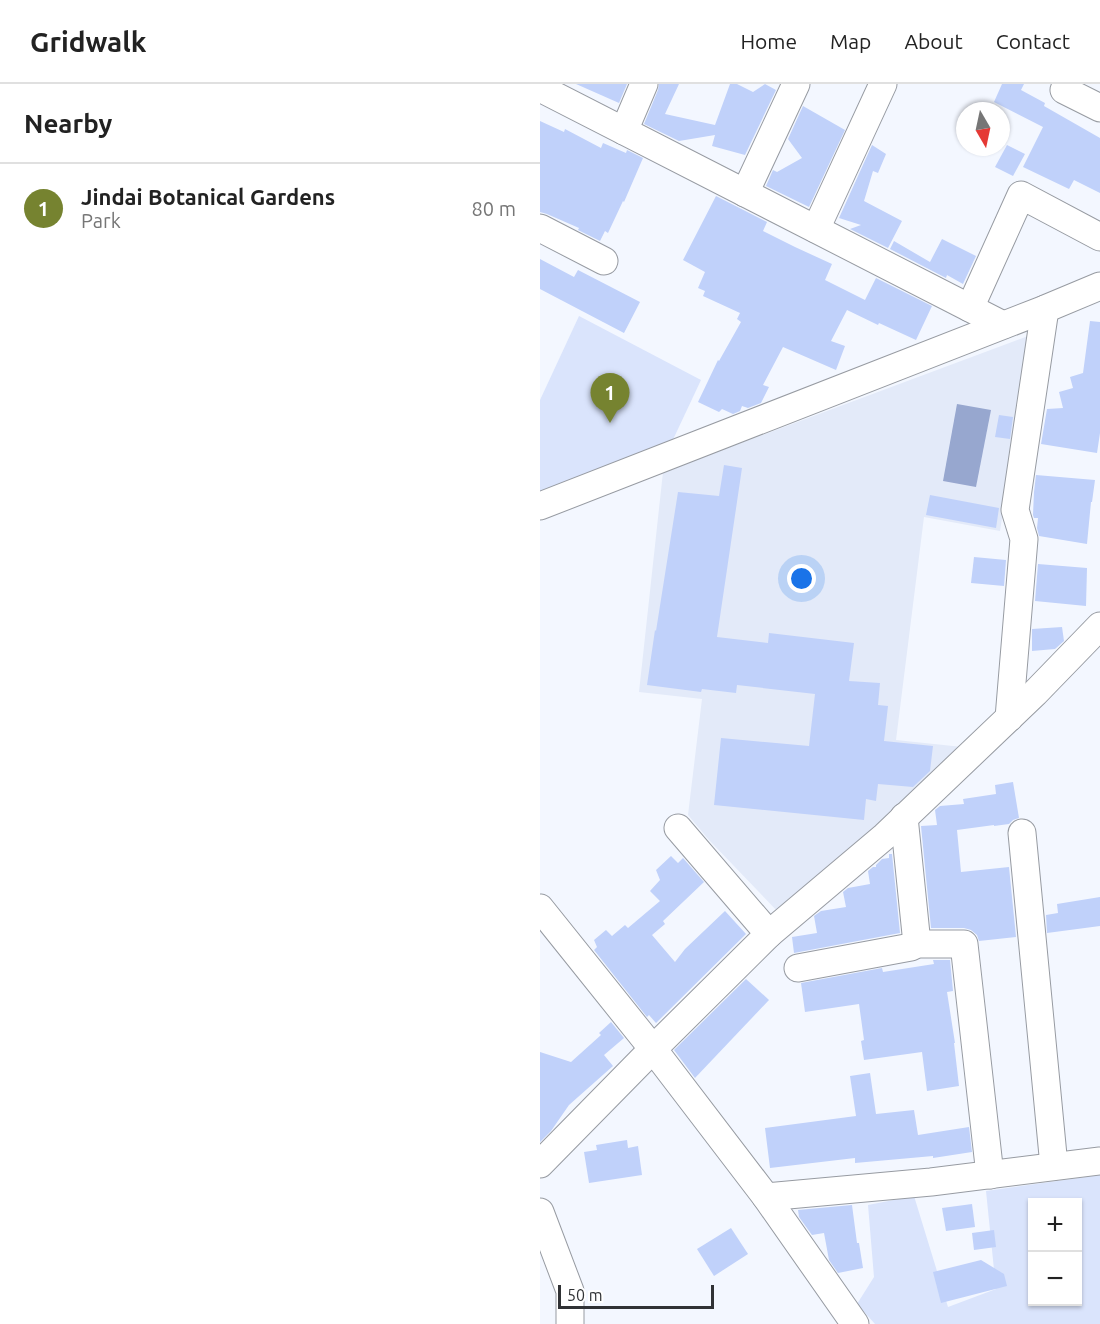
<!DOCTYPE html>
<meta charset="utf-8">
<style>
body{margin:0;font-family:Ubuntu,sans-serif;background:#f2f2f2;color:#222}
.controls{position:absolute;right:18px;bottom:18px;display:grid;overflow:hidden;border-radius:0px;box-shadow:0 2px 4px #0004}
.controls button{width:54px;height:54px;display:grid;place-items:center;padding:0;border:0;border-bottom:2px solid #e0e0e0;background:#fff;color:#222;font:30px sans-serif}
.compass{position:absolute;left:416px;top:18px;width:54px;height:54px;border-radius:50%;background:#fff;box-shadow:0 2px 4px #0004;rotate:171deg}
.scale{position:absolute;left:18px;bottom:15px;width:156px;box-sizing:border-box;padding-left:6px;border:3px solid #303235;border-top:0;font-size:16px;line-height:21px;white-space:nowrap;color:#303235;-webkit-text-stroke:4px #fff;paint-order:stroke}
.you{position:absolute;left:262px;top:495px;width:21px;height:21px;margin:-15px;border:4px solid #fff;border-radius:50%;background:#1a73e8;box-shadow:0 0 0 9px #1a73e833}
.badge{display:grid;place-items:center;width:39px;height:39px;border-radius:50%;background:#768330;color:#fff;font-size:20px;font-weight:700}
.pin{position:absolute;translate:-50% -50px;filter:drop-shadow(0 2px 3px #0008)}
.pin::after{content:'';position:absolute;top:32px;width:21px;height:18px;background:inherit;clip-path:polygon(0 0,100% 0,50% 100%)}
.list{margin:0;padding:0;list-style:none}
h2{display:flex;justify-content:space-between;align-items:center;height:78px;margin:0;padding:0 24px;font-size:26px}
h2 small{font-size:20px;font-weight:400;color:#767676}
.list li{display:grid;grid-template-columns:39px 1fr auto;gap:18px;align-items:center;box-sizing:border-box;height:90px;padding:0 24px;border-top:2px solid #e0e0e0}
.list b{display:block;font-size:22px;white-space:nowrap}
.list p{margin:0;font-size:20px;white-space:nowrap;color:#767676}
.list em{font-size:20px;font-style:normal;color:#767676}
.map{position:relative;flex:none;width:560px;height:1240px;overflow:hidden}
header{display:flex;align-items:center;gap:36px;box-sizing:border-box;height:84px;padding:0 30px;background:#fff;border-bottom:2px solid #e0e0e0}
header strong{font-size:28px}
nav{display:flex;gap:33px;margin-inline-start:auto;font-size:21px}
main{display:flex}
aside{flex:1;background:#fff}
.map>svg:first-child{display:block}
.built{fill:#e3eaf9}
.green{fill:#dae4fc;fill-rule:evenodd}
.water{fill:#97a7cf}
.building{fill:#c0d1fa}
.lines{fill:none;stroke-linecap:round;stroke-linejoin:round}
.minor-casing{stroke:#979ba2;stroke-width:29}
.minor{stroke:#fff;stroke-width:27}
</style>
<header>
<strong>Gridwalk</strong>
<nav><a>Home</a><a>Map</a><a>About</a><a>Contact</a></nav>
</header>
<main>
<aside>
<h2>Nearby<small></small></h2>
<ul class="list">
<li><span class="badge">1</span><div><b>Jindai Botanical Gardens</b><p>Park</p></div><em>80 m</em></li>
</ul>
</aside>
<div class="map">
<svg width="560" height="1240" viewBox="0 0 560 1240">
<rect width="100%" height="100%" fill="#f3f7ff"/>
<polygon class="built" points="491,251 460,447 384,433 356,656 432,664 239,829 169,756 148,731 162,615 99,608 123,388"/>
<g class="green">
<polygon points="39,232 161,296 130,362 0,410 0,316"/>
<path d="M560,1091V1240H335L317,1220L334,1193L328,1121L374,1112L408,1223L456,1205L446,1107ZM493,1118H538V1218H493Z"/>
</g>
<polygon class="water" points="417,320 451,326 436,403 403,397"/>
<g class="building">
<polygon points="36,0 87,0 79,19"/>
<polygon points="119,0 139,0 125,30 175,41 190,0 197,0 213,8 225,0 236,6 205,71 172,62 175,51 139,57 104,40 118,6"/>
<polygon points="462,0 484,0 481,6 505,19 504,22 560,54 560,109 534,96 529,105 483,83 503,43 454,18"/>
<polygon points="263,22 305,46 269,123 226,102 233,86 237,88 262,74 248,55"/>
<polygon points="0,37 24,48 25,45 61,64 63,59 86,69 87,66 103,74 84,118 83,117 68,149 65,147 60,157 38,146 39,144 7,130 0,128"/>
<polygon points="332,61 346,70 338,89 333,87 324,117 362,137 348,164 310,145 321,141 299,134"/>
<polygon points="467,61 485,70 473,92 455,83"/>
<polygon points="176,112 227,138 223,147 255,163 292,180 285,196 325,216 336,194 392,222 376,256 339,239 338,241 307,226 291,257 305,262 296,286 243,263 223,301 229,303 221,319 208,324 202,322 200,327 193,330 182,325 179,328 158,318 178,276 179,277 201,238 197,235 200,229 163,212 165,207 158,204 165,188 143,176"/>
<polygon points="402,155 436,172 423,200 407,191 406,194 350,165 354,157 390,178"/>
<polygon points="0,175 34,193 38,186 100,218 84,249 0,205"/>
<polygon points="550,237 560,238 560,349 557,369 501,360 507,325 523,324 519,308 533,304 530,293 543,289"/>
<polygon points="459,331 473,333 470,355 455,353"/>
<polygon points="184,381 202,384 177,553 228,559 229,549 314,559 309,597 340,599 338,621 348,622 344,657 393,662 390,687 373,703 338,700 336,717 326,715 324,736 174,721 181,654 269,662 275,610 197,601 196,609 162,605 161,608 107,601 115,546 116,547 138,408 179,412"/>
<polygon points="496,391 555,396 552,418 551,418 547,460 499,452 497,444 498,434 494,434 493,431 494,408"/>
<polygon points="390,411 459,424 456,444 386,431"/>
<polygon points="434,473 466,476 464,502 431,499"/>
<polygon points="498,480 547,484 546,522 495,517"/>
<polygon points="522,543 524,557 515,565 492,567 492,545"/>
<polygon points="473,698 479,734 473,736 469,740 454,742 454,741 417,746 421,788 469,783 476,853 439,857 437,851 431,846 424,844 391,844 381,742 397,741 395,726 400,722 424,720 423,715 456,710 455,701"/>
<polygon points="349,770 352,770 360,849 254,869 252,853 277,849 274,832 281,827 306,823 303,808 308,804 330,800 328,787 333,783 336,783 336,781 342,775 349,774"/>
<polygon points="131,772 138,779 143,774 164,798 123,837 125,840 112,851 135,878 145,865 185,827 206,850 116,939 109,931 107,933 54,866 57,863 54,856 66,846 72,852 85,841 88,844 120,817 110,807 120,796 116,786"/>
<polygon points="560,813 560,842 507,849 506,831 518,829 517,820"/>
<polygon points="393,876 410,876 413,907 407,908 415,959 414,959 419,1002 387,1007 382,968 324,976 321,957 324,956 319,920 265,928 261,899 342,884 343,888 394,880"/>
<polygon points="206,895 229,916 155,994 134,966"/>
<polygon points="71,938 84,954 64,971 73,982 29,1021 11,1047 0,1058 0,968 31,978 61,951 59,949"/>
<polygon points="330,989 336,1030 374,1026 378,1051 429,1043 432,1068 393,1074 393,1072 315,1079 315,1074 230,1084 225,1044 316,1032 310,992"/>
<polygon points="87,1056 88,1064 98,1062 102,1091 49,1099 44,1068 57,1066 56,1061"/>
<polygon points="432,1120 435,1143 406,1147 402,1124"/>
<polygon points="312,1121 317,1159 319,1159 323,1184 298,1189 289,1176 284,1149 272,1151 259,1133 258,1126"/>
<polygon points="191,1144 208,1170 174,1192 157,1165"/>
<polygon points="454,1146 456,1163 434,1166 432,1149"/>
<polygon points="441,1176 464,1190 467,1202 401,1219 393,1188"/>
</g>
<g class="lines">
<g class="minor-casing">
<g id="minor">
<polyline points="0,4 463,241"/>
<polyline points="524,6 560,24"/>
<polyline points="84,47 104,0"/>
<polyline points="205,109 256,0"/>
<polyline points="0,144 64,177"/>
<polyline points="276,145 343,0"/>
<polyline points="430,224 481,111 560,153"/>
<polyline points="0,422 505,225 560,202"/>
<polyline points="469,634 484,455 475,426 505,225"/>
<polyline points="364,733 377,860"/>
<polyline points="138,744 229,850"/>
<polyline points="482,749 514,1082"/>
<polyline points="0,824 113,965 226,1113 315,1240"/>
<polyline points="258,884 371,863 377,860 424,860 450,1091"/>
<polyline points="0,1080 113,965 229,850 345,752 495,609 560,542"/>
<polyline points="226,1113 391,1098 560,1077"/>
<polyline points="0,1128 30,1207 30,1240"/>
</g>
</g>
<use href="#minor" class="minor"/>
</g>
</svg>
<div class="controls">
<button>+</button>
<button>−</button>
</div>
<svg class="compass" viewBox="-18 -18 36 36"><path d="M0-13l5 13h-10z" fill="#e53935"/><path d="M0 13l5-13h-10z" fill="#767676"/></svg>
<div class="scale">50 m</div>
<div class="you"></div>
<div class="pin badge" style="left:70px;top:339px">1</div>
</div>
</main>
